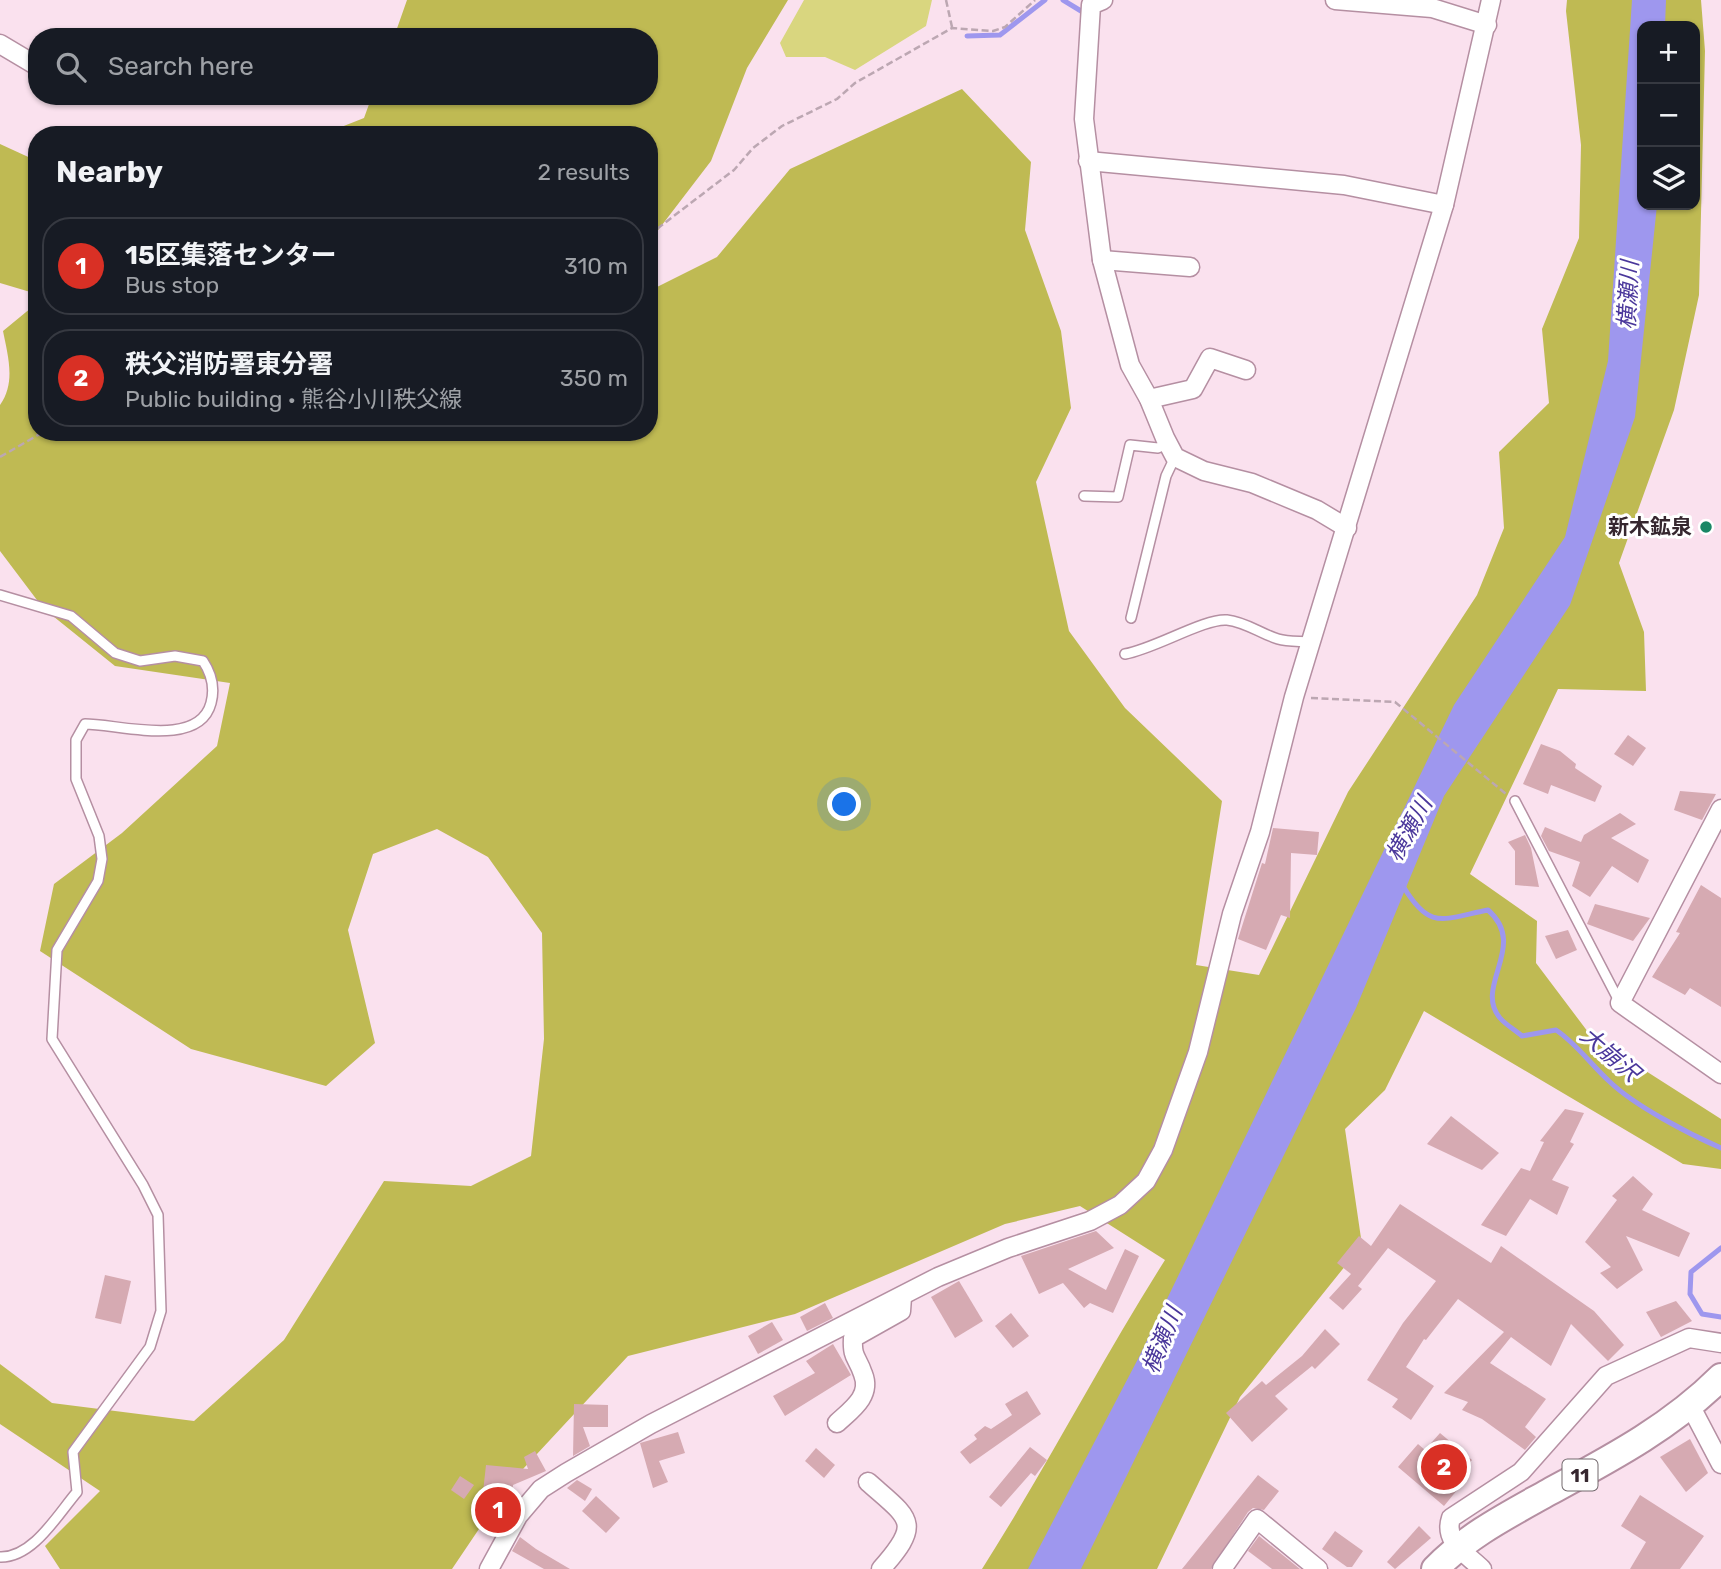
<!DOCTYPE html>
<meta charset="utf-8">
<style>
body{margin:0;font-family:Rubik,"Noto Sans JP",sans-serif;background:#20242c;color:#f1f3f6}
.controls{position:absolute;right:21px;top:21px;display:grid;overflow:hidden;border-radius:14px;box-shadow:0 2px 5px #0004}
.controls button{width:63px;height:63px;display:grid;place-items:center;padding:0;border:0;border-bottom:2px solid #363941;background:#171b24;color:#f1f3f6;font:35px sans-serif}
.you{position:absolute;left:845px;top:805px;width:24px;height:24px;margin:-18px;border:5px solid #fff;border-radius:50%;background:#1a73e8;box-shadow:0 0 0 10px #1a73e833}
.badge{display:grid;place-items:center;width:46px;height:46px;border-radius:50%;background:#d93025;color:#fff;font-size:23px;font-weight:700}
.pin{position:absolute;translate:-50% -50%;border:4px solid #fff;box-shadow:0 2px 7px #0006}
.list{margin:0;padding:0;list-style:none}
h2{display:flex;justify-content:space-between;align-items:center;height:91px;margin:0;padding:0 28px;font-size:30px}
h2 small{font-size:23px;font-weight:400;color:#9ea1a6}
.list li{display:grid;grid-template-columns:46px 1fr auto;gap:21px;align-items:center;box-sizing:border-box;height:98px;margin:0 14px 14px;padding:0 14px;border:2px solid #363941;border-radius:28px}
.list b{display:block;font-size:26px;white-space:nowrap}
.list p{margin:0;font-size:23px;white-space:nowrap;color:#9ea1a6}
.list em{font-size:23px;font-style:normal;color:#9ea1a6}
.icon{flex:none;width:38px;height:38px;fill:none;stroke:currentColor;stroke-width:2;stroke-linecap:round;stroke-linejoin:round}
.map{position:relative;flex:none;width:1721px;height:1569px;overflow:hidden}
.search{position:absolute;background:#171b24;box-shadow:0 2px 5px #0004;left:28px;top:28px;width:630px;height:77px;display:flex;align-items:center;gap:18px;box-sizing:border-box;padding:0 24px;border-radius:28px;color:#9ea1a6;font-size:26px}
.panel{position:absolute;background:#171b24;box-shadow:0 2px 5px #0004;left:28px;top:126px;width:630px;height:315px;border-radius:28px}
.map>svg:first-child{display:block}
.green{fill:#d9d67f}
.forest{fill:#bfba53;fill-rule:evenodd}
.water{fill:#9e97ee}
.lines{fill:none;stroke-linecap:round;stroke-linejoin:round}
.stream{stroke:#9e97ee;stroke-width:5}
.building{fill:#d6aab2}
.lane-casing{stroke:#b58fa2;stroke-width:12}
.street-casing{stroke:#b58fa2;stroke-width:21}
.primary-casing{stroke:#b58fa2;stroke-width:30}
.path{stroke:#bca7b2;stroke-width:2.5;stroke-dasharray:7 3.5;stroke-linecap:butt}
.lane{stroke:#fff;stroke-width:9}
.street{stroke:#fff;stroke-width:18}
.primary{stroke:#fff;stroke-width:26}
.poi-dot{fill:#198765;stroke:#fff;stroke-width:2.5}
.labels{text-anchor:middle;stroke-width:6;stroke-linejoin:round;paint-order:stroke}
.shield{fill:#fff;stroke:#72686d;stroke-width:2}
.shield-label{font-size:19px;font-weight:bold;fill:#36272f}
.poi-label{font-size:21px;font-weight:bold;fill:#36272f;stroke:#fff;text-anchor:end}
.water-label{font-size:23px;font-style:italic;fill:#4a379b;stroke:#fff}
</style>
<div class="map">
<svg width="1721" height="1569" viewBox="0 0 1721 1569">
<rect width="100%" height="100%" fill="#fae1ee"/>
<polygon class="green" points="804,0 932,0 926,26 855,70 825,57 786,57 780,43"/>
<g class="forest">
<polygon points="407,0 788,0 747,68 711,161 649,242 649,135 321,135 364,118 372,96 649,96 649,37 394,37"/>
<path d="M1567,0H1701L1705,51L1699,295L1674,410L1619,563L1644,632L1646,691L1558,689L1470,874L1537,921L1536,963L1591,1036L1721,1119V1169L1683,1164L1424,1011L1385,1090L1345,1129L1362,1245L1240,1397L1157,1569H982C1046,1468 1101,1361 1165,1260L1080,1206L1005,1224L795,1314L628,1356L510,1483L452,1569H60L45,1546L100,1491L0,1424V1364L52,1403L194,1421L284,1340L384,1181L471,1186L531,1156L544,1039L542,933L488,857L437,829L373,854L348,930L375,1043L326,1086L191,1049L40,951L54,884L122,833L217,746L230,683L115,666L43,608L0,551V405C16,383 8,356 3,331L37,303V432H649V291L717,257L790,169L962,89L1031,162L1025,230L1061,331L1071,408L1036,482L1069,631L1125,708L1222,801L1196,965L1259,975L1348,792L1477,595L1504,528L1499,452L1549,403L1542,329L1579,238L1581,145L1566,11ZM1642,26H1695V205H1642Z"/>
<polygon points="0,144 37,161 37,294 0,283"/>
</g>
<polygon class="water" points="1632,0 1666,0 1665,26 1642,26 1642,205 1657,205 1635,417 1570,605 1444,796 1356,1008 1081,1569 1028,1569 1139,1357 1454,705 1565,537 1608,361"/>
<g class="lines">
<g class="stream">
<polyline points="1063,0 1081,11 1088,10"/>
<polyline points="967,36 1000,35 1045,0"/>
<path d="M1403,886C1430,931 1442,919 1488,910C1529,946 1473,986 1500,1018C1506,1025 1515,1030 1522,1036L1556,1030C1577,1044 1591,1065 1610,1082C1635,1106 1689,1134 1721,1148"/>
<polyline points="1721,1248 1691,1272 1690,1294 1702,1314 1721,1317"/>
</g>
</g>
<g class="building">
<polygon points="1628,735 1646,748 1633,766 1614,754"/>
<polygon points="1541,744 1560,751 1576,764 1575,768 1602,786 1595,802 1551,785 1548,794 1523,784"/>
<polygon points="1680,791 1716,794 1702,820 1674,810"/>
<polygon points="1620,813 1636,824 1611,838 1649,860 1638,883 1612,866 1590,897 1572,886 1580,862 1549,851 1541,836 1545,827 1581,842 1584,835"/>
<polygon points="1273,828 1319,832 1317,855 1291,853 1290,918 1281,915 1266,950 1238,939 1262,863 1265,864"/>
<polygon points="1525,835 1531,848 1539,887 1515,885 1515,851 1508,842"/>
<polygon points="1701,885 1721,898 1721,1007 1690,988 1685,995 1652,977 1680,933 1676,932"/>
<polygon points="1595,904 1650,918 1633,941 1587,924"/>
<polygon points="1568,930 1577,950 1556,959 1545,936"/>
<polygon points="1565,1109 1584,1113 1570,1142 1574,1144 1552,1180 1569,1187 1557,1215 1530,1199 1506,1236 1481,1225 1521,1168 1530,1171 1544,1142 1540,1141"/>
<polygon points="1451,1116 1499,1153 1482,1170 1427,1144"/>
<polygon points="1633,1176 1653,1194 1642,1210 1690,1233 1679,1257 1626,1236 1643,1270 1617,1289 1600,1273 1611,1267 1585,1242 1617,1200 1612,1196"/>
<polygon points="1400,1204 1491,1263 1501,1246 1594,1311 1624,1345 1608,1361 1571,1324 1551,1366 1511,1337 1490,1363 1546,1399 1525,1427 1536,1437 1525,1450 1482,1419 1462,1410 1468,1402 1444,1393 1504,1332 1458,1299 1426,1340 1424,1339 1406,1367 1434,1386 1411,1420 1392,1407 1398,1399 1367,1380 1403,1323 1436,1281 1388,1248 1358,1286 1362,1289 1343,1310 1329,1298 1351,1274 1337,1263 1359,1236 1371,1246"/>
<polygon points="1096,1231 1114,1248 1068,1269 1106,1290 1125,1249 1139,1256 1113,1313 1090,1303 1084,1308 1063,1283 1039,1294 1021,1256"/>
<polygon points="105,1275 131,1281 121,1324 95,1318"/>
<polygon points="959,1281 983,1321 955,1338 931,1297"/>
<polygon points="1676,1301 1692,1321 1661,1337 1646,1312"/>
<polygon points="825,1303 833,1318 807,1331 800,1317"/>
<polygon points="1011,1313 1029,1336 1013,1348 995,1326"/>
<polygon points="772,1322 783,1340 758,1354 748,1336"/>
<polygon points="1325,1329 1340,1344 1315,1369 1312,1366 1275,1396 1288,1409 1252,1442 1226,1413 1262,1381 1266,1385 1302,1356"/>
<polygon points="833,1344 851,1375 785,1416 773,1396 815,1373 806,1361"/>
<polygon points="1027,1391 1041,1414 970,1464 960,1452 977,1439 974,1435 985,1426 991,1429 1012,1415 1005,1404"/>
<polygon points="574,1404 608,1405 608,1427 583,1427 590,1446 573,1456"/>
<polygon points="678,1432 685,1453 659,1461 668,1482 653,1488 640,1443"/>
<polygon points="1440,1433 1472,1460 1456,1479 1462,1484 1444,1506 1398,1467 1418,1444 1425,1450"/>
<polygon points="1690,1439 1708,1473 1686,1492 1660,1457"/>
<polygon points="1030,1447 1047,1460 1035,1476 1031,1473 1001,1507 989,1497"/>
<polygon points="816,1448 835,1465 824,1478 805,1461"/>
<polygon points="535,1451 546,1471 513,1485 512,1495 483,1492 486,1465 528,1469 524,1457"/>
<polygon points="1258,1475 1279,1491 1264,1510 1253,1508 1248,1512 1211,1569 1182,1569"/>
<polygon points="460,1476 474,1485 464,1499 451,1490"/>
<polygon points="577,1480 592,1489 585,1501 567,1488"/>
<polygon points="1640,1495 1704,1536 1680,1569 1630,1569 1646,1542 1621,1526"/>
<polygon points="596,1496 620,1518 606,1533 582,1511"/>
<polygon points="1419,1526 1431,1538 1395,1569 1387,1562"/>
<polygon points="1335,1531 1363,1551 1352,1567 1347,1567 1322,1549"/>
<polygon points="1259,1536 1300,1569 1272,1569 1248,1551"/>
<polygon points="520,1537 536,1549 570,1569 544,1569 512,1551"/>
</g>
<g class="lines">
<g class="lane-casing">
<g id="lane">
<polyline points="1084,496 1118,497 1130,445 1158,448 1168,443"/>
<path d="M0,595L71,616L115,653L140,661L175,656L203,661C211,673 215,688 211,703C199,749 118,724 85,724L76,740V779L99,836L102,859L98,881L57,950L52,1039L143,1185L158,1215L161,1311L150,1347L73,1452L77,1492C58,1514 33,1558 0,1557"/>
<polyline points="1131,618 1166,476 1175,457"/>
<path d="M1125,654C1154,649 1205,618 1227,620C1246,622 1261,634 1278,639C1288,642 1300,641 1310,642"/>
<polyline points="1515,801 1619,1001"/>
</g>
</g>
<g class="street-casing">
<g id="street">
<polyline points="1103,0 1091,5 1084,119 1102,260 1130,365 1149,399 1165,438 1175,457 1204,471 1252,483 1317,510 1347,528"/>
<polyline points="1335,0 1432,8 1487,25"/>
<polyline points="0,44 37,66"/>
<polyline points="1088,161 1344,185 1444,205"/>
<polyline points="1102,260 1190,267"/>
<polyline points="1149,399 1193,389 1210,358 1246,370"/>
<polyline points="1721,809 1620,1003 1721,1074"/>
<polyline points="1691,1407 1721,1464"/>
<path d="M837,1423C851,1410 872,1396 863,1374C857,1356 852,1359 853,1338L901,1311L902,1297"/>
<path d="M868,1482C910,1519 923,1522 881,1569"/>
<polyline points="489,1569 518,1516 541,1489 566,1473 651,1424 938,1277 1008,1248 1090,1221 1120,1205 1146,1181 1163,1150 1198,1052 1232,914 1260,832 1294,697 1444,205 1491,0"/>
<polyline points="1222,1569 1257,1519 1318,1569"/>
<path d="M1482,1569C1467,1554 1443,1542 1451,1518L1521,1472L1606,1376L1689,1338L1721,1343"/>
</g>
</g>
<g class="primary-casing">
<path id="primary" d="M1435,1569C1468,1535 1508,1515 1549,1492C1610,1459 1671,1427 1721,1377"/>
</g>
<g class="path">
<polyline points="946,0 952,27"/>
<polyline points="649,235 734,170 753,148 782,126 837,99 855,83 952,28 993,31 1005,27 1035,0"/>
<polyline points="0,457 38,435 79,432"/>
<polyline points="1311,698 1395,702 1506,794"/>
</g>
<use href="#lane" class="lane"/>
<use href="#street" class="street"/>
<use href="#primary" class="primary"/>
</g>
<circle class="poi-dot" cx="1706" cy="527" r="7"/>
<g class="labels">
<rect class="shield" x="1562.5" y="1459.5" width="35" height="31" rx="5"/>
<g class="shield-label">
<text x="1580" y="1482">11</text>
</g>
<g class="poi-label">
<text x="1692" y="534">新木鉱泉</text>
</g>
<g class="water-label">
<text transform="translate(1628 295) rotate(-87)" y="8">横瀬川</text>
<text transform="translate(1409 829) rotate(-61)" y="8">横瀬川</text>
<text transform="translate(1610 1054) rotate(41)" y="8">大崩沢</text>
<text transform="translate(1162 1340) rotate(-68)" y="8">横瀬川</text>
</g>
</g>
</svg>
<div class="controls">
<button>+</button>
<button>−</button>
<button><svg class="icon" aria-label="layers" viewBox="0 0 24 24"><path d="M12 4l9 5-9 5-9-5zM3 14l9 5 9-5"/></svg></button>
</div>
<div class="you"></div>
<div class="pin badge" style="left:498px;top:1510px">1</div>
<div class="pin badge" style="left:1444px;top:1467px">2</div>
<div class="search"><svg class="icon" aria-label="search" viewBox="0 0 24 24"><circle cx="10" cy="10" r="6"/><path d="M15 15l6 6"/></svg>Search here</div>
<section class="panel">
<h2>Nearby<small>2 results</small></h2>
<ul class="list">
<li><span class="badge">1</span><div><b>15区集落センター</b><p>Bus stop</p></div><em>310 m</em></li>
<li><span class="badge">2</span><div><b>秩父消防署東分署</b><p>Public building · 熊谷小川秩父線</p></div><em>350 m</em></li>
</ul>
</section>
</div>
